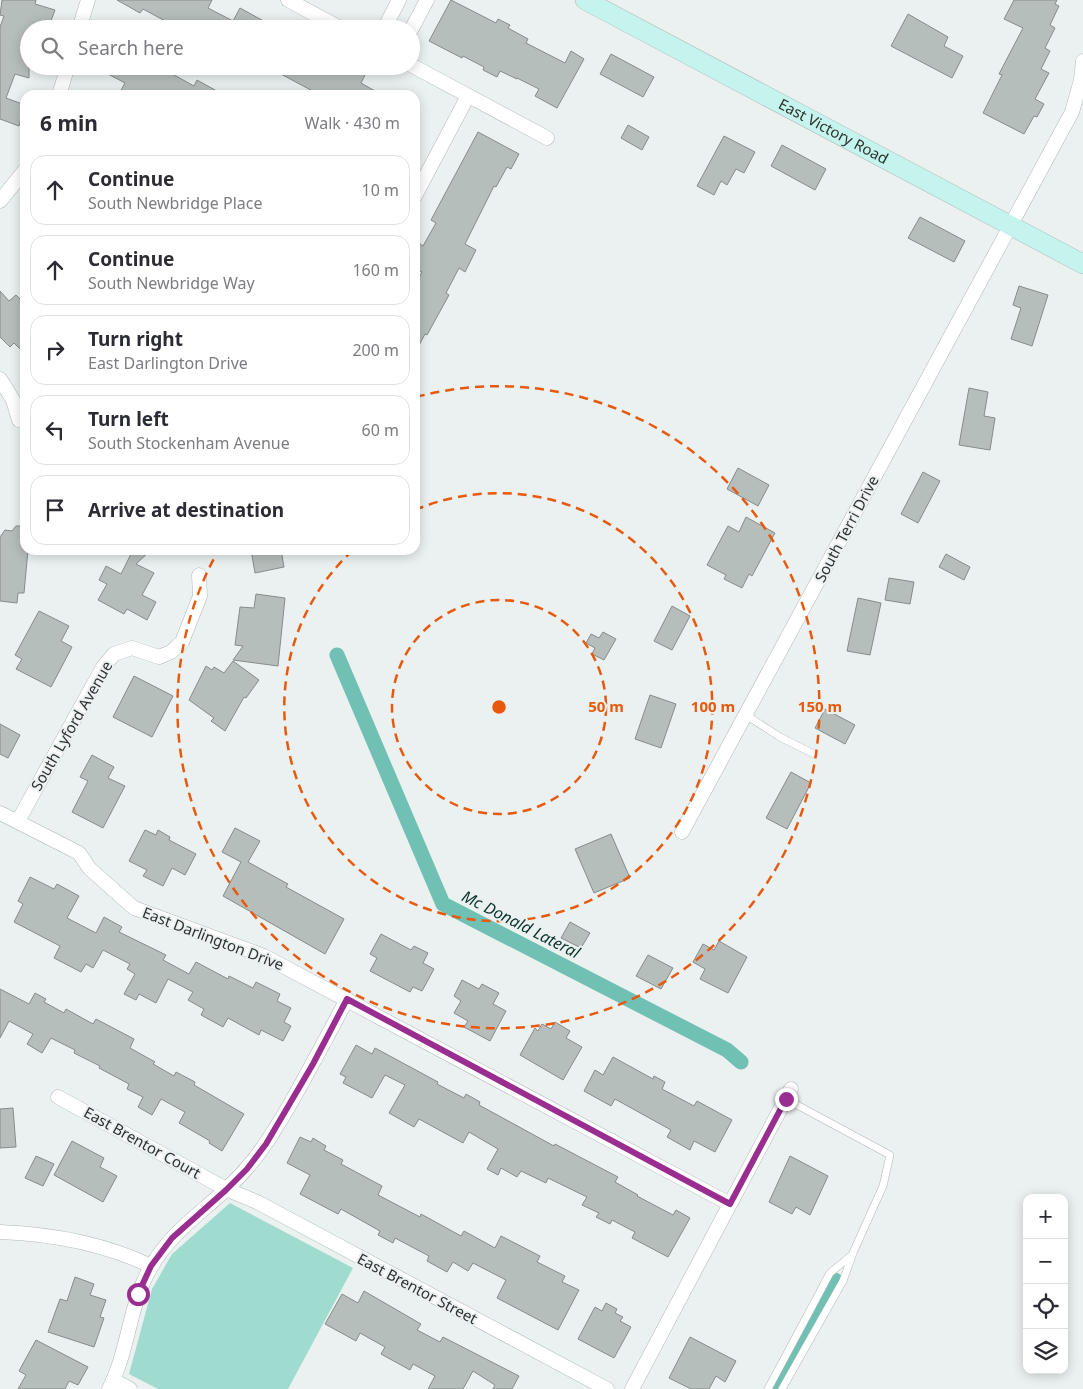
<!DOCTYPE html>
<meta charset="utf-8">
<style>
body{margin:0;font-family:"Noto Sans",sans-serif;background:#f7f7f7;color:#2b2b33}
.controls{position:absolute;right:15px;bottom:15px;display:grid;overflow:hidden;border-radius:10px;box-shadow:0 2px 12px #0003}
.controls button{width:45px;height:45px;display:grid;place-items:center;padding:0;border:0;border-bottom:1px solid #e1e1e2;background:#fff;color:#2b2b33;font:25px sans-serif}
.stop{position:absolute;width:15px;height:15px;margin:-11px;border:4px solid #992e90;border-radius:50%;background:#fff}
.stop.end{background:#992e90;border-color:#fff;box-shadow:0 1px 5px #0008}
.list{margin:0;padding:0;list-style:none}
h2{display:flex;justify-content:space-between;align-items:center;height:65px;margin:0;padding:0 20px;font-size:21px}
h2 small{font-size:16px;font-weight:400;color:#7c7c81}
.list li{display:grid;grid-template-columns:32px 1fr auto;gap:15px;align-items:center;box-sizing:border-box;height:70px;margin:0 10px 10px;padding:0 10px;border:1px solid #e1e1e2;border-radius:15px}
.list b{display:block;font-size:19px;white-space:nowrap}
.list p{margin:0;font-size:16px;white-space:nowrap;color:#7c7c81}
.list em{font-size:16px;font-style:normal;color:#7c7c81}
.icon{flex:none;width:28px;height:28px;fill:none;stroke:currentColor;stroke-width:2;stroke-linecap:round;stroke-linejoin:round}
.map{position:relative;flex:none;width:1083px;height:1389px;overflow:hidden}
.search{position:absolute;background:#fff;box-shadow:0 2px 12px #0003;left:20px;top:20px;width:400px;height:55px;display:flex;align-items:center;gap:12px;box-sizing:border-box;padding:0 18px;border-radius:28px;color:#7c7c81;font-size:19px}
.panel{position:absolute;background:#fff;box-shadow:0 2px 12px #0003;left:20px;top:90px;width:400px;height:465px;border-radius:15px}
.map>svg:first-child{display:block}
.green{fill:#a0dbd0}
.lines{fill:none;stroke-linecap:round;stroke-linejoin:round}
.canal{stroke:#70c1b3;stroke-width:15}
.building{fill:#b6bebc;stroke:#858c8b}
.lane-casing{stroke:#b1b8b7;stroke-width:8}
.street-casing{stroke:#b1b8b7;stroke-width:15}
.secondary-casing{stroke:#b1b8b7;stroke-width:20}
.lane{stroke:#fff;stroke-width:7}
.street{stroke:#fff;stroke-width:14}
.secondary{stroke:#c5f4ee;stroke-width:19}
.route{stroke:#992e90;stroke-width:6}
.ring{fill:none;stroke:#e8590c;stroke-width:2.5;stroke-dasharray:9 6}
.labels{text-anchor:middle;stroke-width:4;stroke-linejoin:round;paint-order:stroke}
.street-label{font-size:15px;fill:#2f3231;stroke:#eaf1f0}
.water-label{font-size:16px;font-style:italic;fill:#09322c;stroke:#eaf1f0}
.centre{fill:#e8590c;stroke:#eaf1f0;stroke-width:2.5}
.ring-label{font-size:15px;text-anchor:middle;font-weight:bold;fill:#e8590c;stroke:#eaf1f0;stroke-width:4;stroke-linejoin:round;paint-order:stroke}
</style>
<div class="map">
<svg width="1083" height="1389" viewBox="0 0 1083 1389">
<rect width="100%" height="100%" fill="#eaf1f0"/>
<polygon class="green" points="230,1203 353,1268 288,1389 158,1389 129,1374 152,1289 172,1254"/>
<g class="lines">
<g class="canal">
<polyline points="337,655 443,904 727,1050 741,1062"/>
<polyline points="776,1389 835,1280"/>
</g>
</g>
<g class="building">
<polygon points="2,0 36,0 35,4 55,10 48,29 29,29 29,78 15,74 6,98 25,105 19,126 0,119 0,27 4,16 0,15"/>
<polygon points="117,0 212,0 208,8 233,21 240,8 278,29 180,29 143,9 140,13"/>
<polygon points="451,0 496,23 498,19 510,25 508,28 528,39 526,43 565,63 571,51 584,59 557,108 535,96 539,89 517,78 517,79 500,71 497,77 483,70 484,67 463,56 462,58 429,41"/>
<polygon points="1014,0 1057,0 1055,4 1059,6 1050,25 1055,28 1045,48 1050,51 1041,69 1049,73 1035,99 1044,104 1037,117 1034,116 1024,134 983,113 1002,75 999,74 1023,28 1004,19"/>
<polygon points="908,14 948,37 944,46 963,56 952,78 891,46"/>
<polygon points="611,54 654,77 643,97 600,74"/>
<polygon points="93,66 158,66 194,86 197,80 224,95 126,95 120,92 125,83"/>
<polygon points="266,66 358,66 367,71 361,83 382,95 320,95"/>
<polygon points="628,125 649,137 642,150 621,138"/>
<polygon points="478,132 519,154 511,169 507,167 496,187 494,186 465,244 476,250 465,272 459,268 446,293 449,295 427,335 425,334 415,353 415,285 422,272 415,269 415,250 419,243 423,246 436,223 431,220"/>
<polygon points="724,136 755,152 744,173 736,169 727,185 721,181 714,195 697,186"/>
<polygon points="782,145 826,169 815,190 771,166"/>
<polygon points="920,217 965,241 954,262 908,238"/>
<polygon points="1019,286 1048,295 1032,346 1011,339 1021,308 1013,305"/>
<polygon points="0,291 9,301 16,295 25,304 25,354 14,343 10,347 0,337"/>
<polygon points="969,388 988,392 984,416 995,418 990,450 959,445"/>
<polygon points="738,468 769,485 758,506 727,489"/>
<polygon points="923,472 940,481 918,523 901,514"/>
<polygon points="746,517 775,533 752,576 749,574 742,588 724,579 726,575 707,565 728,526 739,532"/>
<polygon points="16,526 25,526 25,550 28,550 24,593 18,593 17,603 0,601 0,537 5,530 12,531"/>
<polygon points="133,550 151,550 136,564 154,573 142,595 156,602 147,620 127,609 124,614 98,600 107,584 99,580 106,566 121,574"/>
<polygon points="251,550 281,550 284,567 255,573"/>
<polygon points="946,554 970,567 964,580 939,567"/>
<polygon points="889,578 914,582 910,604 885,600"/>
<polygon points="256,594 285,598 278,666 233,660 243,646 235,645 240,607 254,608"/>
<polygon points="858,598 881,603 870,655 847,651"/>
<polygon points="672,606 690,616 672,650 654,641"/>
<polygon points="39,611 69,626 61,641 72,647 51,687 16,669 22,659 15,655"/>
<polygon points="603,632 616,639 604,660 592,654 595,648 586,643 591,634 599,638"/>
<polygon points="233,661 259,680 246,698 244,697 225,731 211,721 214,718 189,700 206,666 212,670 214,667 224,673"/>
<polygon points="134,676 173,696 152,737 113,717"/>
<polygon points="650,695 676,704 661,748 635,739"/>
<polygon points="825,709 855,725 845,744 815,728"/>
<polygon points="0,724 20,735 8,758 0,754"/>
<polygon points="92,755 114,767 108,778 125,786 103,828 72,812 88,781 80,777"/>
<polygon points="791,772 811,783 787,829 766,818"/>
<polygon points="235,828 260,841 248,862 288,884 286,887 344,919 325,954 223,896 241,862 222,852"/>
<polygon points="145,830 156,835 158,830 170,837 169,840 196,854 185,875 172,868 163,886 143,876 147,870 129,861"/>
<polygon points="611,834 630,878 594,893 575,849"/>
<polygon points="30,877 54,889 57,884 79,896 67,918 96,933 104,917 122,927 119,932 166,955 163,960 189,974 196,962 228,979 229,976 253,988 256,982 280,994 277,1001 291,1008 284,1022 291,1026 283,1041 261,1030 259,1035 228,1018 223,1027 201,1015 204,1009 188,1000 193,992 168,979 156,1003 139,994 136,1000 124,994 135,974 127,969 130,964 103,950 93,968 86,964 81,972 54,958 60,946 14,922 23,904 18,901"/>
<polygon points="570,922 590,933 581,948 561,938"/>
<polygon points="381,934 411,950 414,946 428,953 423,963 434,969 422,991 413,987 410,992 370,971 377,958 370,954"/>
<polygon points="719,941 747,957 728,993 700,979 705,969 693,962 703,944 714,950"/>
<polygon points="648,955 673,968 661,989 636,976"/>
<polygon points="462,980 479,989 482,984 499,993 493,1004 506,1011 490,1041 464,1027 468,1021 454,1013 461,1001 454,996"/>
<polygon points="0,989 29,1004 35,993 46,999 44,1002 64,1013 66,1009 93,1024 96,1019 134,1039 130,1048 155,1062 153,1064 174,1076 176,1072 195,1082 194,1085 244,1114 222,1151 209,1143 210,1141 179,1123 185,1112 161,1099 152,1115 138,1107 143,1097 127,1089 129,1084 99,1068 100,1066 74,1053 75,1050 51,1038 42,1053 27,1044 33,1034 9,1021 0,1038"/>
<polygon points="555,1022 570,1031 566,1038 582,1047 563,1080 520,1055 535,1028 538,1031 542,1024 551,1029"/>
<polygon points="356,1045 372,1054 375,1048 438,1082 437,1084 464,1098 466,1094 480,1102 479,1105 554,1146 555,1144 618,1177 615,1182 638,1195 637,1196 673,1215 676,1210 690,1218 668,1257 632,1238 635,1232 612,1220 610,1224 596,1217 599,1213 582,1205 587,1197 548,1178 546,1183 521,1171 517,1177 501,1168 498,1175 487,1169 498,1149 469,1132 463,1143 419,1119 414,1127 389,1113 405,1085 385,1075 372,1098 343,1083 346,1077 340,1074"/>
<polygon points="613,1057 653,1079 654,1076 665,1082 662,1089 694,1106 697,1101 732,1120 715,1152 694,1141 690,1150 667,1137 671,1130 615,1099 611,1106 584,1091 595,1070 603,1075"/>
<polygon points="13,1108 16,1147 0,1148 0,1109"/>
<polygon points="300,1137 311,1142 313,1138 326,1146 324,1150 343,1160 341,1164 382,1186 378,1195 420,1217 421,1214 461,1236 464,1231 495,1248 501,1236 540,1256 537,1262 565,1276 562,1282 579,1290 558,1330 497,1298 506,1280 473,1263 468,1271 453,1262 447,1272 427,1261 429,1256 395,1238 393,1243 378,1235 380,1231 341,1209 338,1214 300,1194 310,1175 287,1163"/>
<polygon points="72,1141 104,1158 100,1167 117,1176 103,1202 54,1175"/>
<polygon points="36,1156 54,1164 43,1186 25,1178"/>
<polygon points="790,1156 828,1176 810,1215 796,1207 792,1214 769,1202"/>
<polygon points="75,1277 94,1284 90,1295 106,1300 100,1317 104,1318 94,1347 48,1332 60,1299 67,1301"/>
<polygon points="364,1291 421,1324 417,1330 440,1342 443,1337 519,1376 512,1389 493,1389 495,1385 473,1371 463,1389 428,1389 435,1376 413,1364 410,1370 381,1354 385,1347 360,1333 356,1341 325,1324 342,1294 358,1303"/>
<polygon points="606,1303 617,1309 615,1313 623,1317 620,1321 631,1327 614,1358 578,1339 595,1307 602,1311"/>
<polygon points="690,1337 736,1361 725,1382 716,1376 709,1389 691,1389 669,1378"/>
<polygon points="36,1340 88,1367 78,1385 69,1381 65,1389 18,1389 26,1375 19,1371"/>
</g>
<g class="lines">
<g class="lane-casing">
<g id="lane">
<polyline points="746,715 780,737 814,754"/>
<polyline points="768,1389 830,1273 852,1255 883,1186 890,1155 786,1099"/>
<polyline points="782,1389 843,1281 852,1256"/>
</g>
</g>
<g class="street-casing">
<g id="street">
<polyline points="288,0 342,29"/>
<polyline points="79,29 88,0"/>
<polyline points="384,29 399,0"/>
<polyline points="411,30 427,0"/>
<polyline points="411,65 547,138"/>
<polyline points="59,95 68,66"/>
<polyline points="415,196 468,96"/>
<polyline points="0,201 25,170"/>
<polyline points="0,379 13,400 19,420"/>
<polyline points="0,813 79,853 90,869 134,908 264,956 730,1204"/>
<polyline points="18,821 103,667 114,654 132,648 159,657 171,652 182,642 200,596 199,575"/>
<polyline points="682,832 1072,112 1081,80 1083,61"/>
<polyline points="58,1097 226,1189 259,1203 607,1389"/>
<path d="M0,1232C51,1234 105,1244 151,1266"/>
<polyline points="113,1380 130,1389"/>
<path d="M109,1389C129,1350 129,1304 151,1267C174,1226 216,1204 246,1169C263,1150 276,1128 289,1106C309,1071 328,1035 347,999"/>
<polyline points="632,1389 791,1089"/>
</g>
</g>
<g class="secondary-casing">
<g id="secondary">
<path id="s1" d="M585,0L1083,264"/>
</g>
</g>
<use href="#lane" class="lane"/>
<use href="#street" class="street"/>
<use href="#secondary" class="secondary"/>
</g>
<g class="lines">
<polyline class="route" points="138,1294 151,1266 172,1238 226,1190 247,1169 266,1144 313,1064 347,999 730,1204 786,1099"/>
</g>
<g class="ring">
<circle cx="499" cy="707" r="107"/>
<path d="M415 510A214 214 0 1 1 353 550"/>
<path d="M416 397A321 321 0 1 1 218 551"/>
</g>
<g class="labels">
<g class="street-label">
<text dy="5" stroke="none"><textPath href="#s1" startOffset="281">East Victory Road</textPath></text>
<text transform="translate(847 529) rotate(-62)" y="5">South Terri Drive</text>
<text transform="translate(72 726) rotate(-60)" y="5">South Lyford Avenue</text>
<text transform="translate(213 939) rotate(21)" y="5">East Darlington Drive</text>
<text transform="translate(142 1143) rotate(29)" y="5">East Brentor Court</text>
<text transform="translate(417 1289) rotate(28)" y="5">East Brentor Street</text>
</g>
<g class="water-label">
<text transform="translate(521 924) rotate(27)" y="6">Mc Donald Lateral</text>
</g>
</g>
<circle cx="499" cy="707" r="8" class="centre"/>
<g class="ring-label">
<text x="606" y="712">50 m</text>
<text x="713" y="712">100 m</text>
<text x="820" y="712">150 m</text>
</g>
</svg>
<div class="controls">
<button>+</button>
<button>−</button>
<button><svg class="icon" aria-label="locate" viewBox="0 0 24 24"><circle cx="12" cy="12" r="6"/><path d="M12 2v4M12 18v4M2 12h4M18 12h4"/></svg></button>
<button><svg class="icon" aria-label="layers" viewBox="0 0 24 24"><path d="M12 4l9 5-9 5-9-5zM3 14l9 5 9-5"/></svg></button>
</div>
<div class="stop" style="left:138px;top:1294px"></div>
<div class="stop end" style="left:786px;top:1099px"></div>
<div class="search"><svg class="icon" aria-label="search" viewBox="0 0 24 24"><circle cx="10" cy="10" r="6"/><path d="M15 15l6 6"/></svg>Search here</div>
<section class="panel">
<h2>6 min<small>Walk · 430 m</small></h2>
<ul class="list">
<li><svg class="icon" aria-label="ahead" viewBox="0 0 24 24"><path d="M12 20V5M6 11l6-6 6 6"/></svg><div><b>Continue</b><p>South Newbridge Place</p></div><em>10 m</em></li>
<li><svg class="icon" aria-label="ahead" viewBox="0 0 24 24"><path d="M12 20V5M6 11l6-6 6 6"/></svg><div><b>Continue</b><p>South Newbridge Way</p></div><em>160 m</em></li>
<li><svg class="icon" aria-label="right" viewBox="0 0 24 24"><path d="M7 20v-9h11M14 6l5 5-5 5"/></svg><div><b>Turn right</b><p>East Darlington Drive</p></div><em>200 m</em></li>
<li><svg class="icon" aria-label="left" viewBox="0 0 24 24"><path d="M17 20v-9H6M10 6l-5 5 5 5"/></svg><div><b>Turn left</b><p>South Stockenham Avenue</p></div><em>60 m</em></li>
<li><svg class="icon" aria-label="arrive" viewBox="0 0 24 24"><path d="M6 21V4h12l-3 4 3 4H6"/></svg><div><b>Arrive at destination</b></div></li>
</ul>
</section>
</div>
